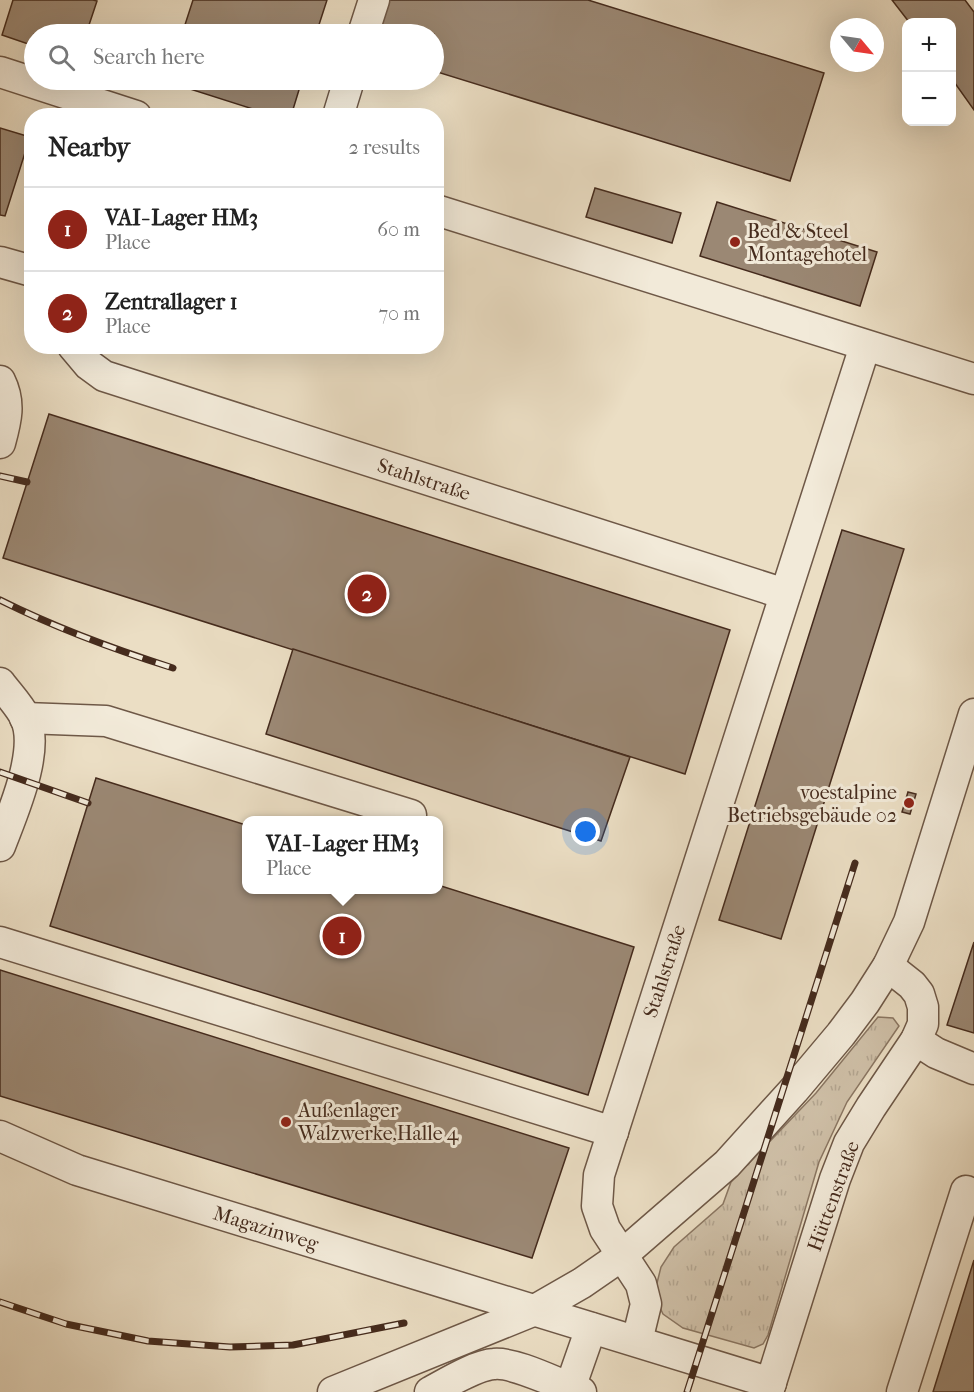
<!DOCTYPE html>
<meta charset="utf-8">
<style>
body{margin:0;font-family:"IM FELL French Canon",serif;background:#f2f2f2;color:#222}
.controls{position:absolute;right:18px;top:18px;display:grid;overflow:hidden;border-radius:12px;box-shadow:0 6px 24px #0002}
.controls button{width:54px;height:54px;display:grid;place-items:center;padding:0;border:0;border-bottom:2px solid #e0e0e0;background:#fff;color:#222;font:30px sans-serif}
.compass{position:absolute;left:830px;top:18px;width:54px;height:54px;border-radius:50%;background:#fff;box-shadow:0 6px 24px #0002;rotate:119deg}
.you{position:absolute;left:586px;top:832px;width:21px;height:21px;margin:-15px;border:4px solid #fff;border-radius:50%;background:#1a73e8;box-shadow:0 0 0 9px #1a73e833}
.badge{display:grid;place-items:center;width:39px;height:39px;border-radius:50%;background:#8f2418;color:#fff;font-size:20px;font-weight:700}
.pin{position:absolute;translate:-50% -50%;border:3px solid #fff;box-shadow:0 2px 6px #0006}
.popup{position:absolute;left:242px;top:816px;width:201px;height:78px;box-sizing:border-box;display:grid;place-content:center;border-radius:12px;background:#fff;filter:drop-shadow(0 2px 4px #0005);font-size:20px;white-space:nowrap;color:#767676}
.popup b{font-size:22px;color:#222}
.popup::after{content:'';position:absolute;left:50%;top:100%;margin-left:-12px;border:12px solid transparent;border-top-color:#fff}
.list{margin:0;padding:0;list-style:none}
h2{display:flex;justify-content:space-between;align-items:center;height:78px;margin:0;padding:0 24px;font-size:26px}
h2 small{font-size:20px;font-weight:400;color:#767676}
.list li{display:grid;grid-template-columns:39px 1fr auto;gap:18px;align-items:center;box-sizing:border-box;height:84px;padding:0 24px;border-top:2px solid #e0e0e0}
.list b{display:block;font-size:22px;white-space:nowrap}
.list p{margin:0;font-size:20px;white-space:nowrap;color:#767676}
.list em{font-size:20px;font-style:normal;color:#767676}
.icon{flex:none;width:33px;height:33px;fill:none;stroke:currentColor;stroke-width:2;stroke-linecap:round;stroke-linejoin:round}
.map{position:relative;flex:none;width:974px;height:1392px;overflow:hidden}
.search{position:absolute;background:#fff;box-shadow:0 6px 24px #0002;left:24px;top:24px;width:420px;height:66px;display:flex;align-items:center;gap:15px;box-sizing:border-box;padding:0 21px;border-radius:33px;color:#767676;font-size:22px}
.panel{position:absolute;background:#fff;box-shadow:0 6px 24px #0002;left:24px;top:108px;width:420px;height:246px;border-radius:24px}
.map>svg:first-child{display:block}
.grass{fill:url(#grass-tufts);stroke:#8a7662;stroke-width:1.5}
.building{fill:#9b8874;stroke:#452b1d;stroke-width:1.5}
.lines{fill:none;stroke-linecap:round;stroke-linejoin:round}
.minor-casing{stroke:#6e5847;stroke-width:33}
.minor{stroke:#f2ead9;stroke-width:30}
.rail-casing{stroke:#452b1d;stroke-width:7}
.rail{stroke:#f2ead9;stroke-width:4.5;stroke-dasharray:14;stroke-linecap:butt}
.poi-dot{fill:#8f2418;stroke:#f2ead9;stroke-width:2}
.labels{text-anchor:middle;stroke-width:6;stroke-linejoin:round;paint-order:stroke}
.poi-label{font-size:20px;fill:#452b1d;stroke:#f2ead9;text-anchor:start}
.street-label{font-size:20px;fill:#452b1d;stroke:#f2ead9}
</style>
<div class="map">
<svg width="974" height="1392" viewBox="0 0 974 1392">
<defs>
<pattern id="grass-tufts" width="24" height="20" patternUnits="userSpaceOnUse" patternTransform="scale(1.5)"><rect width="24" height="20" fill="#cfc0a8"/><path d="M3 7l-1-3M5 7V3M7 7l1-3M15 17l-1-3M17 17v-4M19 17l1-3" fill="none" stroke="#b3a590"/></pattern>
</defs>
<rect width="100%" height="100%" fill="#ebdec4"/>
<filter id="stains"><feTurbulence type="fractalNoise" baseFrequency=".00333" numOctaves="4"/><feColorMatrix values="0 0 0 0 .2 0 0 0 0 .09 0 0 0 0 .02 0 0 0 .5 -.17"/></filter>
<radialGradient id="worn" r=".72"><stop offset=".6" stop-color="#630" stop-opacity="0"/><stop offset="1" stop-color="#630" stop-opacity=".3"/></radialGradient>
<polygon class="grass" points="878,1017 893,1018 899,1026 847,1102 819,1162 768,1335 763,1344 754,1348 683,1328 663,1314 654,1295 661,1267 674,1247 723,1204 731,1182 816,1093"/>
<g class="building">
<polygon points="13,0 93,0 97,1 86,34 34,34 34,46 2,35"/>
<polygon points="193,0 327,0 316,34 182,34"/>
<polygon points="385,0 588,0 824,73 790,181 434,71 434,34 374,34"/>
<polygon points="892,0 965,0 974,12 974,110 952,79 952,22 909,22"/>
<polygon points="168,80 302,80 291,116 275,116 168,82"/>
<polygon points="0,128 30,137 5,216 0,215"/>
<polygon points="595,188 681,213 672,243 586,217"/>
<polygon points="717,202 877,252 860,306 700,256"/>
<polygon points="49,414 730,630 685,774 3,558"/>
<polygon points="842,530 904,549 781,939 719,920"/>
<polygon points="293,649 630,757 601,841 266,734"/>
<polygon points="96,778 246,825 246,890 438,890 438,885 634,947 588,1095 50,926"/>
<polygon points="908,792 916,794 910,814 902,812"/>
<polygon points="974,942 974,1033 947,1025"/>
<polygon points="0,970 569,1148 532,1258 0,1096"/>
<polygon points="974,1260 974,1392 933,1392"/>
</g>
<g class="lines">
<g class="minor-casing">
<g id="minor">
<polyline points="363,34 374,0"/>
<polyline points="0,72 136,116"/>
<polyline points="338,116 349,80"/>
<polyline points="436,210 974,379"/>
<polyline points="0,262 32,271"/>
<polyline points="73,346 89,365 104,376 785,594"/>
<path d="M0,381C11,403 6,421 0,443"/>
<path d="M0,683C8,694 19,705 25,717C41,750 12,814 0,846"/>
<polyline points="25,718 106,721 411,815"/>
<polyline points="0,942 613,1132"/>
<polyline points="916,1040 936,1053 974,1069"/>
<polyline points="0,1136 77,1170 771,1383"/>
<polyline points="637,1341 646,1304 641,1284 605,1229 597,1206 599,1175 865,346"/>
<polyline points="333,1392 535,1310 582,1283 621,1256 727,1164 794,1090 841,1034 865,1002 888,966 909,922 974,714"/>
<path d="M430,1392C447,1383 476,1365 494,1364C513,1362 552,1381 570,1388"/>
<polyline points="581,1392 570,1388 591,1328"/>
<polyline points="768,1392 835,1179 849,1143 871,1107 916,1040 923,1024 923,1007 919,994 912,985 888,966"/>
<polyline points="902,1392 966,1191"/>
</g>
</g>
<use href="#minor" class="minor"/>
<g class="rail-casing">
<g id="rail">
<polyline points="0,476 27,482"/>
<path d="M0,600C56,628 113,649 173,668"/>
<polyline points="0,772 88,803"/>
<polyline points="0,1302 66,1324 148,1341 230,1347 293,1345 404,1323"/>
<polyline points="687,1392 855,863"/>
</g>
</g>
<use href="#rail" class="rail"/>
</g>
<g class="poi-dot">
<circle cx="735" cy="242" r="6"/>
<circle cx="909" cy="803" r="6"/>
<circle cx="286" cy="1122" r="6"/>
</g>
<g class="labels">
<g class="poi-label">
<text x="747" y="238">Bed &amp; Steel<tspan x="747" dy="23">Montagehotel</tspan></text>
<text x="897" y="799" text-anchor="end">voestalpine<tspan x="897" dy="23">Betriebsgebäude 02</tspan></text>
<text x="298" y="1117">Außenlager<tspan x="298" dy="23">Walzwerke,Halle 4</tspan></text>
</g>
<g class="street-label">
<text transform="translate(424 479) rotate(18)" y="7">Stahlstraße</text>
<text transform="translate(664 971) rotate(-72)" y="7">Stahlstraße</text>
<text transform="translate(833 1196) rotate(-70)" y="7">Hüttenstraße</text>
<text transform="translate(266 1228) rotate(17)" y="7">Magazinweg</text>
</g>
</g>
<rect width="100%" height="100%" filter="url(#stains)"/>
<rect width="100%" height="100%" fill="url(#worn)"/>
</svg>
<div class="controls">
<button>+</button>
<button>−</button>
</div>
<svg class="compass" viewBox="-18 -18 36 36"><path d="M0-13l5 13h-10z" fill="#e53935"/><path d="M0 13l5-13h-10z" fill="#767676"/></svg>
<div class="you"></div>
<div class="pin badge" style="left:342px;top:936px">1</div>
<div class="popup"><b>VAI- Lager HM3</b>Place</div>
<div class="pin badge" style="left:367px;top:594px">2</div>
<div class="search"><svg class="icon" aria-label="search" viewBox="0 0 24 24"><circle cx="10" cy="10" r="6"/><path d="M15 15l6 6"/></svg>Search here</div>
<section class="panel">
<h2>Nearby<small>2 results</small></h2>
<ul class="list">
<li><span class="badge">1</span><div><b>VAI- Lager HM3</b><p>Place</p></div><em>60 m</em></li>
<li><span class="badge">2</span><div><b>Zentrallager 1</b><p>Place</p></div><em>70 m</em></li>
</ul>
</section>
</div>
